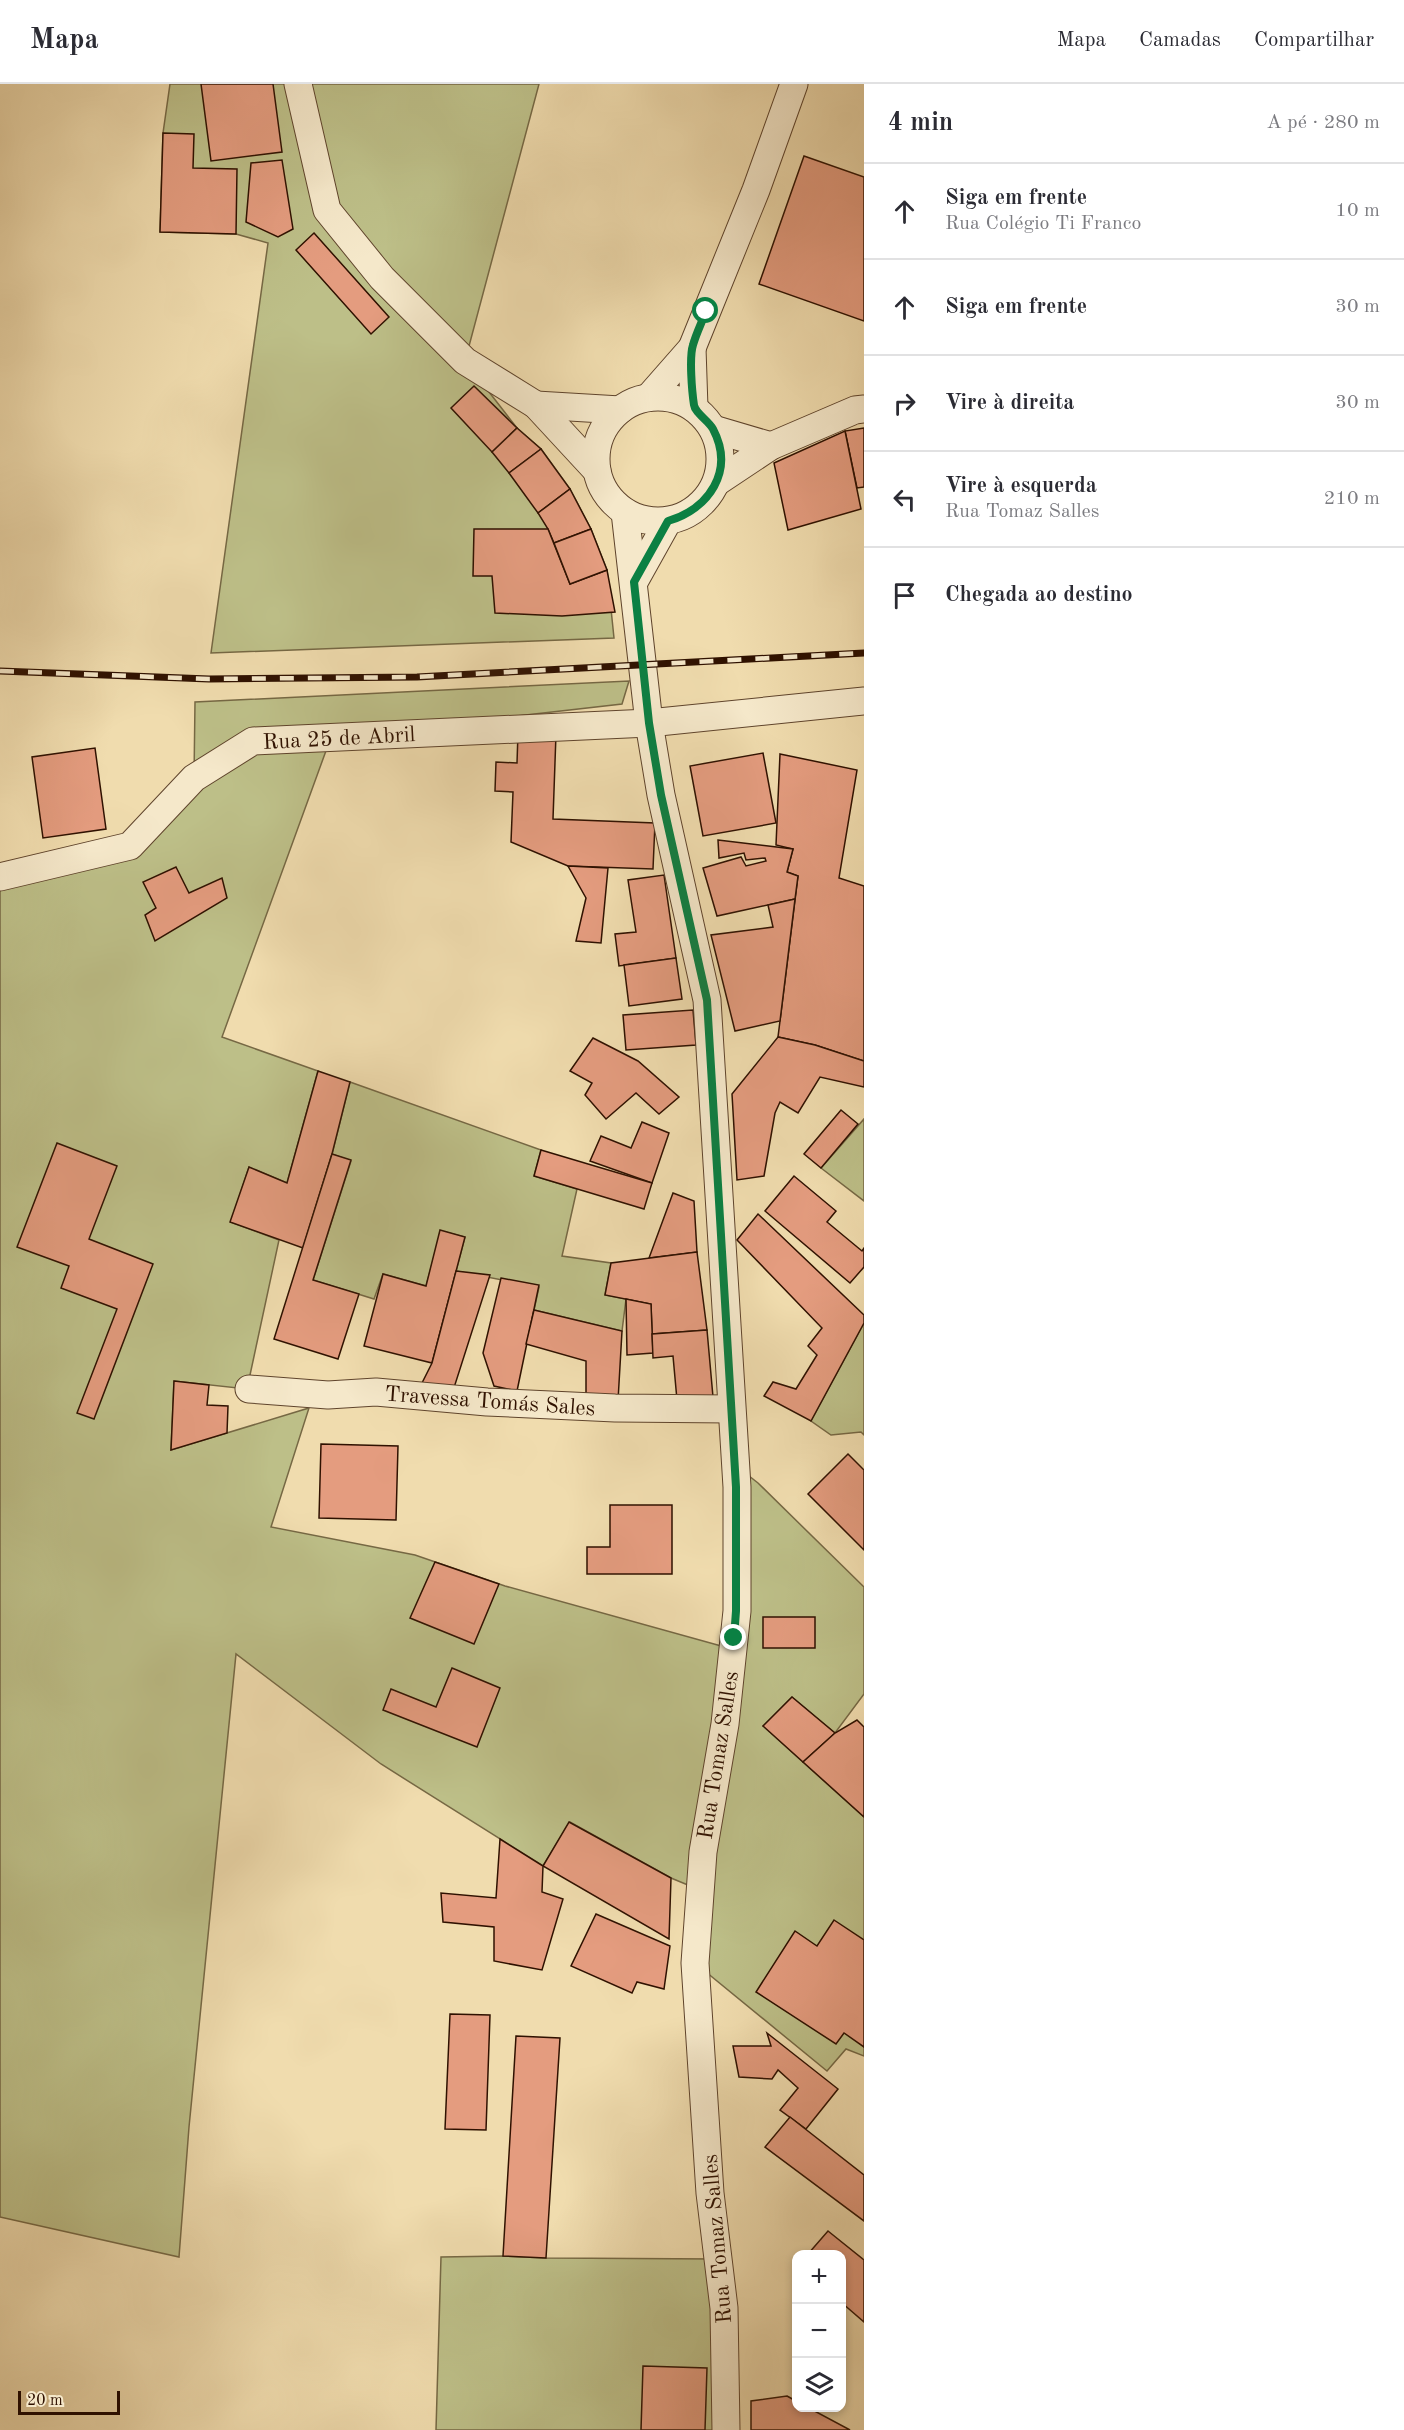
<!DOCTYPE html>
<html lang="pt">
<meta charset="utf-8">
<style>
body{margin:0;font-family:"Old Standard TT",serif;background:#f2f2f3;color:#2b2b33}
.controls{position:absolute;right:18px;bottom:18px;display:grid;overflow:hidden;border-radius:12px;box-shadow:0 3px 9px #0003}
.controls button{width:54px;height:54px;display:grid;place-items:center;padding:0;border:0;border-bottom:2px solid #e1e1e2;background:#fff;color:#2b2b33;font:30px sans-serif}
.scale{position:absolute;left:18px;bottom:15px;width:102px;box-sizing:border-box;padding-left:6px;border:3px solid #2f1100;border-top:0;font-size:16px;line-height:21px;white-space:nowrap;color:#2f1100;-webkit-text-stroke:4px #f5e8ca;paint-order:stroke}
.stop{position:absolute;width:18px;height:18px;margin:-14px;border:4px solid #0b8043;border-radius:50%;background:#fff}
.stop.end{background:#0b8043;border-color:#fff;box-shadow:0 2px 6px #0008}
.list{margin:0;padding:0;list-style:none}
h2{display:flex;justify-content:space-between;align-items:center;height:78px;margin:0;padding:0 24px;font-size:26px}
h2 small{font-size:20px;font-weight:400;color:#7c7c81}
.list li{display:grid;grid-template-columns:39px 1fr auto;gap:18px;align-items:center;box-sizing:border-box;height:96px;padding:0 24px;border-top:2px solid #e1e1e2}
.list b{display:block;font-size:22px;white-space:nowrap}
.list p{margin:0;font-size:20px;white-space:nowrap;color:#7c7c81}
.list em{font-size:20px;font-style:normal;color:#7c7c81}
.icon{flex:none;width:33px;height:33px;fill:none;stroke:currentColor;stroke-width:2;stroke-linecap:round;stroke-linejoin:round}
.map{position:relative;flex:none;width:864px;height:2346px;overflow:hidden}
header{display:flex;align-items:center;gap:36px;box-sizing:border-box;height:84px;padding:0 30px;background:#fff;border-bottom:2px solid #e1e1e2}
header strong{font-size:28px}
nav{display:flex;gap:33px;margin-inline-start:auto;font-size:21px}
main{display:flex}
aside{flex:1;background:#fff}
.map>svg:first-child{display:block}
.green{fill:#bdbf88;stroke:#766844;stroke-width:1.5}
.building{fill:#e49c7f;stroke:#2f1100;stroke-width:1.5}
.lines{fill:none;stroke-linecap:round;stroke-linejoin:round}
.minor-casing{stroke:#5f442c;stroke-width:29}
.minor{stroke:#f5e8ca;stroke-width:27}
.rail-casing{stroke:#2f1100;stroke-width:7}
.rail{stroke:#f5e8ca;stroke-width:4.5;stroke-dasharray:14;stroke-linecap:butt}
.route{stroke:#0b8043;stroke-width:8}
.labels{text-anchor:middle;stroke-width:5;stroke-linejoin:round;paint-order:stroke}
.street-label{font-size:22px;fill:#2f1100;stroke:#f5e8ca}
</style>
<header>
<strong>Mapa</strong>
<nav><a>Mapa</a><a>Camadas</a><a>Compartilhar</a></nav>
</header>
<main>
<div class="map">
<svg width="864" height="2346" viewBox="0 0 864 2346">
<rect width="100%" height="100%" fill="#f0dcae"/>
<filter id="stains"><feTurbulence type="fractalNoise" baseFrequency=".00333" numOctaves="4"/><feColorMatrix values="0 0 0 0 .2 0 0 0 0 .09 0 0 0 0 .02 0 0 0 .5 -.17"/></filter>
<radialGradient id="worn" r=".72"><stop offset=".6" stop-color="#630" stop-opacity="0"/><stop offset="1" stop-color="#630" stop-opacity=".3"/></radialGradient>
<g class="green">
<polygon points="170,0 539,0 465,277 517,344 541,365 570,405 591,445 607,486 614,554 211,569 268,159 236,150 160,148 163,49"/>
<polygon points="629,597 622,620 331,653 222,953 318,987 287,1099 249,1083 231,1138 279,1156 247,1305 174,1297 171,1366 309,1324 271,1443 415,1471 505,1502 732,1565 735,1381 758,1399 864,1503 864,1610 835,1649 792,1613 763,1642 864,1733 864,1972 846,1965 827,1987 695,1879 700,1806 671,1794 570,1738 543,1782 381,1680 236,1570 189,2043 179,2173 0,2133 0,793 130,762 194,694 195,618"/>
<polygon points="350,998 541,1066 534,1092 577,1105 562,1172 611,1179 605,1211 626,1215 622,1247 534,1226 539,1203 456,1187 465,1153 441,1147 426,1202 383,1190 374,1215 313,1196 351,1077 332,1070"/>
<polygon points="864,1035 864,1117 821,1084"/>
<polygon points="864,1239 864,1351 861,1348 831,1351 811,1337"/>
<polygon points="503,2172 546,2174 718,2175 726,2346 436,2346 441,2173"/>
</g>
<g class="building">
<polygon points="201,0 273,0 282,68 211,77"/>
<polygon points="163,49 194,50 193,84 237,85 236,150 160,148"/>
<polygon points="804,72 864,93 864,237 759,200"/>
<polygon points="282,76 293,145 278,153 246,138 251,79"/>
<polygon points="314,149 389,233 371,250 296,166"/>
<polygon points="474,302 517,344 492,368 451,324"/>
<polygon points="517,344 541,365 509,389 492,368"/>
<polygon points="864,344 864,403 857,404 845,347"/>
<polygon points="845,347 861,425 788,446 774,379"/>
<polygon points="541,365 570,405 538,429 509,389"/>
<polygon points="570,405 591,445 554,459 548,445 538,429"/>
<polygon points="474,445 548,445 570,500 607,486 615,528 562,532 495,529 492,492 473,492"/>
<polygon points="591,445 607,486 570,500 554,459"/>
<polygon points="518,649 556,650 553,735 655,739 653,785 568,782 511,758 513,708 495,707 496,678 517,679"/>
<polygon points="95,664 106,745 43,754 32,673"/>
<polygon points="763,669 776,739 703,752 690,682"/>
<polygon points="780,670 857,686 839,794 864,802 864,977 815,961 778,953 798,792 787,788 793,765 776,761"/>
<polygon points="718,756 793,765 787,788 798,792 795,815 717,832 703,784 741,773 746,782 766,777 765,774 746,776 744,769 719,774"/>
<polygon points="568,782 608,784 601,859 576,857 586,814"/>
<polygon points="176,783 189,809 222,794 227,814 155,857 145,831 156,824 143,798"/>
<polygon points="664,791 676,874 619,882 615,850 636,848 628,796"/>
<polygon points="795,815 780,937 735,947 711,851 773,843 768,821"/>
<polygon points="676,874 682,915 629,922 624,881"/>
<polygon points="693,926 696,961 626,966 623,931"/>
<polygon points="778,953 815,961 864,977 864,1003 820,993 798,1029 780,1018 775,1029 764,1092 737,1096 732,1010"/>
<polygon points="593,954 638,977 679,1013 659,1030 636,1009 606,1035 585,1011 592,999 570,987"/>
<polygon points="318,987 350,998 332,1070 303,1164 230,1138 249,1083 287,1099"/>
<polygon points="841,1026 858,1040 821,1084 804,1070"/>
<polygon points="642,1038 669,1049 652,1099 590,1077 601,1052 631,1064"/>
<polygon points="57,1059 117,1082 89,1155 153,1180 94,1335 77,1329 117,1225 61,1204 69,1182 17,1163"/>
<polygon points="541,1066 652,1099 644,1125 534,1092"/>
<polygon points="332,1070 351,1076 313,1196 359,1210 338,1275 274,1255"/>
<polygon points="794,1092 836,1127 827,1138 862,1167 864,1164 864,1183 850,1199 765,1127"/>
<polygon points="673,1109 694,1117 697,1168 649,1174"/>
<polygon points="758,1130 864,1231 864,1239 811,1337 764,1312 773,1298 796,1305 817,1271 808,1262 822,1244 737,1156"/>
<polygon points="440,1146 465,1153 432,1279 364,1262 383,1190 426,1202"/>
<polygon points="697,1168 707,1246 652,1250 651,1220 605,1211 611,1179"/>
<polygon points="456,1187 490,1191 452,1310 419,1305 432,1279"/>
<polygon points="501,1194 539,1201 517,1307 494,1302 483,1269"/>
<polygon points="626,1215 651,1220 653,1269 627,1271"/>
<polygon points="534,1226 622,1247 618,1317 586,1313 586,1277 526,1260"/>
<polygon points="707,1246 713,1313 677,1316 673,1272 653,1274 652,1250"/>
<polygon points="174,1297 209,1301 207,1321 228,1322 227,1349 171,1366"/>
<polygon points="321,1360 398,1362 396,1436 319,1434"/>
<polygon points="848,1370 864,1386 864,1466 808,1410"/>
<polygon points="610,1421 672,1421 672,1490 587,1490 587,1463 610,1463"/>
<polygon points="435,1478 499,1500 474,1560 410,1534"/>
<rect x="763" y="1533" width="52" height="31"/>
<polygon points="452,1584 500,1604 477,1663 383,1626 391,1605 436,1623"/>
<polygon points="792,1613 835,1649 803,1678 763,1642"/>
<polygon points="857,1636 864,1643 864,1733 803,1678 835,1649"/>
<polygon points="569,1738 671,1794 669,1855 543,1782"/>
<polygon points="500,1755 543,1782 542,1808 563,1815 542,1886 494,1877 494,1843 443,1838 441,1809 496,1814"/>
<polygon points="596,1830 670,1862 664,1905 637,1898 632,1909 571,1882"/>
<polygon points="834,1836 864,1856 864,1963 844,1949 836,1960 756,1908 795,1847 817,1862"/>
<polygon points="450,1930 490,1931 486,2046 445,2045"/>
<polygon points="767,1949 838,2005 806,2045 780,2026 798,2004 778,1986 772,1995 739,1993 733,1962 771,1962"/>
<polygon points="516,1952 560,1954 546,2174 503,2172"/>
<polygon points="790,2033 864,2091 864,2137 765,2063"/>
<polygon points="828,2147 864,2176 864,2238 842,2219 842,2170 808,2170"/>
<polygon points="643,2282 707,2284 705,2346 641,2346"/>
<polygon points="787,2312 796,2317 796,2324 809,2324 850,2346 751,2346 751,2317"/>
</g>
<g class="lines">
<g class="minor-casing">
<g id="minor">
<polyline points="298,0 327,126 382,194 465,277 536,321 597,387"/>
<polyline points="692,264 694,324"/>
<circle cx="658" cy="375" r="62"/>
<polyline points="649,313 692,264 756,106 794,0"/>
<polyline points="536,321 620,326"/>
<polyline points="713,345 771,362"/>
<polyline points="717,398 771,362 855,326 864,325"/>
<polyline points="625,428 649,639 661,711 707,916 737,1403 737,1527 725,1640 703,1768 695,1879 710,2109 724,2224 726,2346"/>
<polyline points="634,498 668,437"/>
<polyline points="0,793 130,762 194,694 253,657 649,639 864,617"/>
<polyline points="249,1305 328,1311 376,1308 487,1318 615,1324 731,1325"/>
</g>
</g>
<use href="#minor" class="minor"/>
<g class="rail-casing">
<polyline id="rail" points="0,587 209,595 417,593 864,569"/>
</g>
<use href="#rail" class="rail"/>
</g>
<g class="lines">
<path class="route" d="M706,227C702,238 696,250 693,261C689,273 692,308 694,321C695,329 709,337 713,345C735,387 709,425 668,437L634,498L649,639L661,711L707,916L736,1403V1527L734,1554"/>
</g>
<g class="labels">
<g class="street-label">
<text transform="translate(339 653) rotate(-3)" y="8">Rua 25 de Abril</text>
<text transform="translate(490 1316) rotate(4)" y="8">Travessa Tomás Sales</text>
<text transform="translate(717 1671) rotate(-81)" y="8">Rua Tomaz Salles</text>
<text transform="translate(716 2155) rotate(-95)" y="8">Rua Tomaz Salles</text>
</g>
</g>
<rect width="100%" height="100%" filter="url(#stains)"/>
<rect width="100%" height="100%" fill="url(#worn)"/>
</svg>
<div class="controls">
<button>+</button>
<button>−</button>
<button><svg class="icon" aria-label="layers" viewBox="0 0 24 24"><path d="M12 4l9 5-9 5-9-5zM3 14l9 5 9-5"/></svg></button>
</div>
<div class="scale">20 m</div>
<div class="stop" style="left:706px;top:227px"></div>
<div class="stop end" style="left:734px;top:1554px"></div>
</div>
<aside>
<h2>4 min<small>A pé · 280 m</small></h2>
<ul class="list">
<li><svg class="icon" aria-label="ahead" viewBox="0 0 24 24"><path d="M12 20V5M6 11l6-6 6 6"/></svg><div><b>Siga em frente</b><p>Rua Colégio Ti Franco</p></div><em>10 m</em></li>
<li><svg class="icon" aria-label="ahead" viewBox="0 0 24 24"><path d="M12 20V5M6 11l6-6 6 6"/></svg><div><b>Siga em frente</b></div><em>30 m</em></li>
<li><svg class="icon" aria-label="right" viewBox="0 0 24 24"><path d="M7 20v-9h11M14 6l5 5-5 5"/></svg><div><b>Vire à direita</b></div><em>30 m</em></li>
<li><svg class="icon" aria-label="left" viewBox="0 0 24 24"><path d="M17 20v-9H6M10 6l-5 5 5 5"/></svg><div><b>Vire à esquerda</b><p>Rua Tomaz Salles</p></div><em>210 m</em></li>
<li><svg class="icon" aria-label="arrive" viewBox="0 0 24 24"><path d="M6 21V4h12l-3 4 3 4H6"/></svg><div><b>Chegada ao destino</b></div></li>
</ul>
</aside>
</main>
